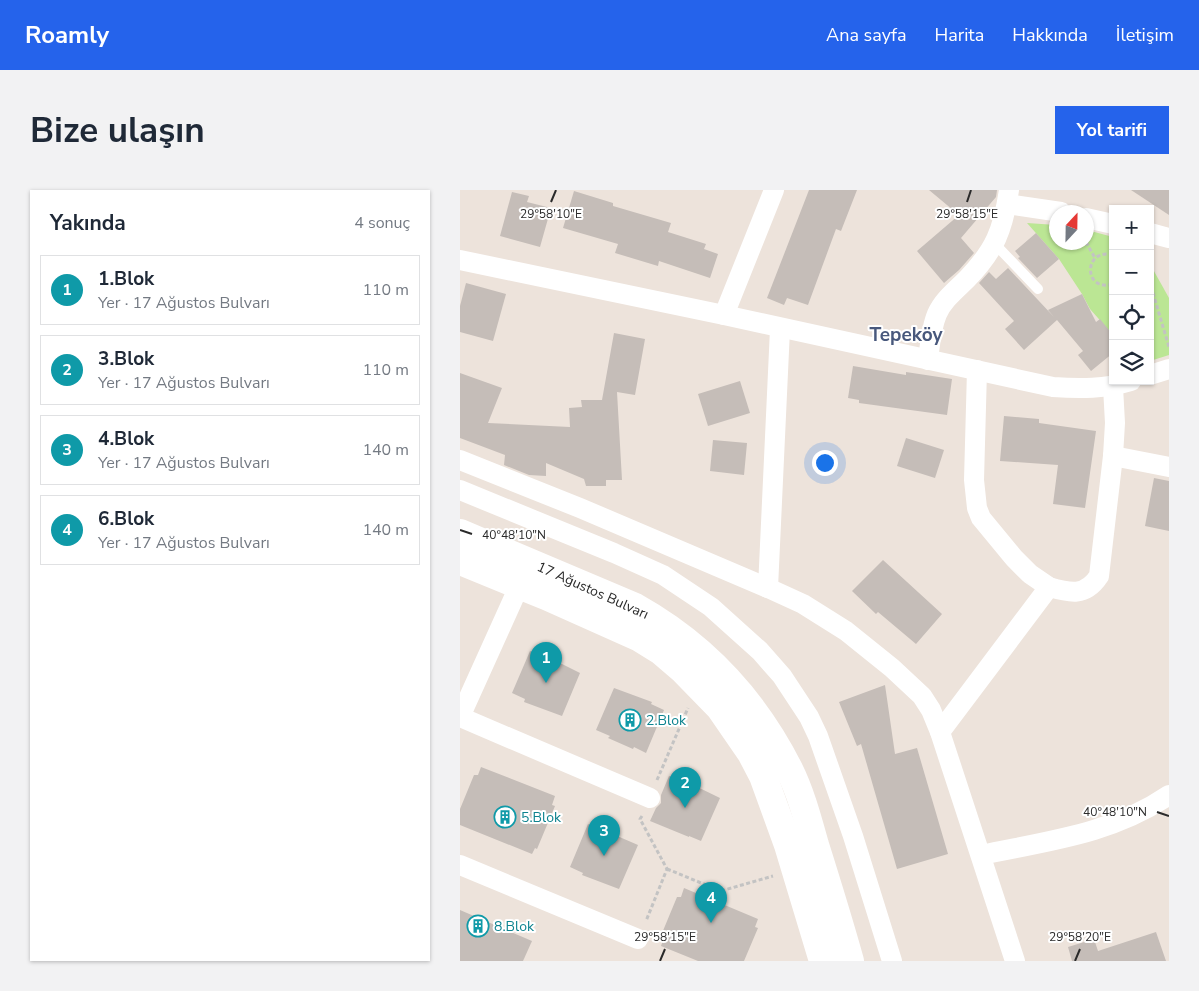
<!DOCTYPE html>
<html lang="tr">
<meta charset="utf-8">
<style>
body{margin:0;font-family:"Nunito Sans",sans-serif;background:#f2f2f3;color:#1f2937}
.controls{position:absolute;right:15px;top:15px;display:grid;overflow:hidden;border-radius:0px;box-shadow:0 1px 4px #0004}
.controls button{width:45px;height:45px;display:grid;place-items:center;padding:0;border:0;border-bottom:1px solid #e0e1e3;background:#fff;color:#1f2937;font:25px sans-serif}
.compass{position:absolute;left:589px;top:15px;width:45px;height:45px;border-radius:50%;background:#fff;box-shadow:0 1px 4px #0004;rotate:22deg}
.you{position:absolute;left:364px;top:272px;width:18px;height:18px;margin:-12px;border:4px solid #fff;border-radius:50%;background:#1a73e8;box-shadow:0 0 0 8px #1a73e833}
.badge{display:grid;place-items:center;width:32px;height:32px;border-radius:50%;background:#2563eb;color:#fff;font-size:16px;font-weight:700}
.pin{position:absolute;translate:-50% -41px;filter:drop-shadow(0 1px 2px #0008)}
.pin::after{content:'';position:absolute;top:26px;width:18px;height:15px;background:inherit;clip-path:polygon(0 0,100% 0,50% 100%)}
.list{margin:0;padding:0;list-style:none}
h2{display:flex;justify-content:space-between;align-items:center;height:65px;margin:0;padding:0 20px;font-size:21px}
h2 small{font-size:16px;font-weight:400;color:#747a83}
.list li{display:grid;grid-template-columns:32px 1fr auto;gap:15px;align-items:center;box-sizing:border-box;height:70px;margin:0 10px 10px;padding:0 10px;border:1px solid #e0e1e3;border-radius:0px}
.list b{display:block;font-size:19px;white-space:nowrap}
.list p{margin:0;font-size:16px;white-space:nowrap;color:#747a83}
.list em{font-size:16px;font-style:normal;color:#747a83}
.icon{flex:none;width:28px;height:28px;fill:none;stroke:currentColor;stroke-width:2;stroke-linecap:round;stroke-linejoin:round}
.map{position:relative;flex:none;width:709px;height:771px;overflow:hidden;border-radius:0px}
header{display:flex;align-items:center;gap:30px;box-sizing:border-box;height:70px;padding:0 25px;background:#2563eb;color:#fff}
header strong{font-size:24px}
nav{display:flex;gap:28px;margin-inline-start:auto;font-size:18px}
.intro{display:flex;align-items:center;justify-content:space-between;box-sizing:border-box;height:120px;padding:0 30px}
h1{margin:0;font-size:35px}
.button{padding:12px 22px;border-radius:0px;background:#2563eb;color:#fff;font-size:18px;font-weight:700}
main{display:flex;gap:30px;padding:0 30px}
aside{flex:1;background:#fff;border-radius:0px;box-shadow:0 1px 4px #0004}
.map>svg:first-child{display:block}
.green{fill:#bbe694}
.building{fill:#c5bdb8}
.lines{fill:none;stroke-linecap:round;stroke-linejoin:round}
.path{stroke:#c3c3c3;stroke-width:3;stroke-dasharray:4 2.5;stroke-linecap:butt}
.lane{stroke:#fff;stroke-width:10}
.street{stroke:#fff;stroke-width:20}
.secondary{stroke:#fff;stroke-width:28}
.ticks{fill:none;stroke:#2a2a2a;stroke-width:2}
.labels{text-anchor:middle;stroke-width:4;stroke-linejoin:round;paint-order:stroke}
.street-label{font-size:14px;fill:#2a2a2a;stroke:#fff}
.culture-label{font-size:14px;fill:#0d838f;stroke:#fff;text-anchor:start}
.district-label{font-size:19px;font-weight:bold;fill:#48587c;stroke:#fff}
.ticks-label{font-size:12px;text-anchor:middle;fill:#2a2a2a;stroke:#fff;stroke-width:4;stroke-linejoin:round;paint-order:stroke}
</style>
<header>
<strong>Roamly</strong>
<nav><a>Ana sayfa</a><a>Harita</a><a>Hakkında</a><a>İletişim</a></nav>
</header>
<div class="intro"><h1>Bize ulaşın</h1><a class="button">Yol tarifi</a></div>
<main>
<aside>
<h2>Yakında<small>4 sonuç</small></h2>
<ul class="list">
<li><span class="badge" style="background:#0f9aa8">1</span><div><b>1.Blok</b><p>Yer · 17 Ağustos Bulvarı</p></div><em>110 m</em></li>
<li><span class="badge" style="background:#0f9aa8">2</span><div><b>3.Blok</b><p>Yer · 17 Ağustos Bulvarı</p></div><em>110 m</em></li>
<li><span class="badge" style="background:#0f9aa8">3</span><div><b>4.Blok</b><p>Yer · 17 Ağustos Bulvarı</p></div><em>140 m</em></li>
<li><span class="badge" style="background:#0f9aa8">4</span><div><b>6.Blok</b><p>Yer · 17 Ağustos Bulvarı</p></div><em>140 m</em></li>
</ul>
</aside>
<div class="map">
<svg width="709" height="771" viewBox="0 0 709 771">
<rect width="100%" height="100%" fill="#ede3db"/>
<g class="green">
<polygon points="567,33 596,35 596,52 626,52 627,40 653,47 653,145 630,119 622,104 599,69"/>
<polygon points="690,74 709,108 709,165 690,171"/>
</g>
<g class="building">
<polygon points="349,0 397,0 381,41 376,39 348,115 327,108 324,115 307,108"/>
<polygon points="469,0 537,0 536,7 501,48 514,63 499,80 484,93 457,61 499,25"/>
<polygon points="671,0 709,0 709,25"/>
<polygon points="114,1 153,13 153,16 211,33 208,42 246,54 244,59 258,64 250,88 199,71 198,76 155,63 158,54 103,38"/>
<polygon points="52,2 69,6 67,12 91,18 80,57 40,46"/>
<polygon points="576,43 599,69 577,88 558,68 560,67 555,61"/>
<polygon points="548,78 594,127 588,120 622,104 636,132 640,129 653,145 653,163 631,181 618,165 623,161 597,130 564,160 545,139 554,131 519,93 529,82 536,89"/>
<polygon points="6,93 46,104 33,151 0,142 0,116"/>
<polygon points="154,143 185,149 175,205 157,202 162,290 146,290 146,296 126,296 124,289 86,273 86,286 69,285 44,275 45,265 0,248 0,183 42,198 28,233 110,237 109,218 122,217 121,210 142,210"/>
<polygon points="393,176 446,185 446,182 492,189 487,225 399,213 399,210 388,208"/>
<polygon points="280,191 290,223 248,236 238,204"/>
<polygon points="544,226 579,229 579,233 636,241 625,318 593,314 598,275 540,271"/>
<polygon points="446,248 484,260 475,288 437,276"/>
<polygon points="253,250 287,253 284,285 250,281"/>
<polygon points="694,288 709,291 709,341 685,336"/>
<polygon points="423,370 482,424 456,454 418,422 416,424 392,401"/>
<polygon points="70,461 83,466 84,465 120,483 102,526 64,512 65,509 52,503"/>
<polygon points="425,495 435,564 457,558 488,664 437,679 401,554 397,556 379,512"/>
<polygon points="154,498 192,512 191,514 204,520 186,563 174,557 173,559 148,548 150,546 136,540"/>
<polygon points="21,577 95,606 92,615 95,616 77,659 75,658 72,664 0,635 0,619 14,585 18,585"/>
<polygon points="209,586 223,591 223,590 260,608 241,651 229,646 229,647 190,631 196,618 201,613 201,605"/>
<polygon points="128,634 141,640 141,639 178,655 159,699 122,685 123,683 110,677"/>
<polygon points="224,698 298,729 295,737 298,738 284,771 238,771 201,756 203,750 200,748 217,707 221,707"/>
<polygon points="0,720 72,751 63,771 0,771"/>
<polygon points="696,742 706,771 612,771 608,757 634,749 638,761"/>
</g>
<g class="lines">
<g class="path">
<polyline points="626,52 635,68"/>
<path d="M653,65C623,57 623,103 653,94"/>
<polyline points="690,97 693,103 709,157"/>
<polyline points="197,590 228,518"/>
<polyline points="182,626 180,629 207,679 186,731"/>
<polyline points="207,679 261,701 313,686"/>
</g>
<polyline class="lane" points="534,53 578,99"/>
<g class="street">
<polyline points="547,14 601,22"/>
<polyline points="626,28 653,34"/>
<polyline points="690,43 709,48"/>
<path d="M0,70L264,125L593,197C620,199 645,199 671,191"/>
<polyline points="264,125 314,0"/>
<path d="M468,170C470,155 471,138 477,124C483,110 496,100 507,89C535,60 543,40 549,0"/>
<polyline points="690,185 709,179"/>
<polyline points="653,266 709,277"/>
<polyline points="0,270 120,318 308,398 343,414 386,441 432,478 462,506 471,520 480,542 555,771"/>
<polyline points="0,300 154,363 203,385 251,417 300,461 322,486 349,527 358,546 393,646 432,771"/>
<path d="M589,397C610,403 625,407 639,386L653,266L655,233L653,197"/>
<polyline points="308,398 320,139"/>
<polyline points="0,527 190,608"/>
<polyline points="0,527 65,383"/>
<polyline points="480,542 589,397 570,384 554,368 521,328 517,318 514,290 517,180"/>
<path d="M521,665C587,651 652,644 709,605"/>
<polyline points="0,675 178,749"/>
</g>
<g class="secondary">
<path d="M0,343L175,417C243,455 294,510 329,579C341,603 348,630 355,655C367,693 379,732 390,771"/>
<polyline points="0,371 86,406 180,448 201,461 222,479 260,518 291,563 303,586 328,655 363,771"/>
</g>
</g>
<path class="ticks" d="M91,12L96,0M507,12L511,0M0,340L12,344M697,622L709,626M200,771L205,759M615,771L620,759"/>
<defs>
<g id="building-ring" transform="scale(1.125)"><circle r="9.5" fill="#fff" stroke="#0f9aa8" stroke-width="1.5"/><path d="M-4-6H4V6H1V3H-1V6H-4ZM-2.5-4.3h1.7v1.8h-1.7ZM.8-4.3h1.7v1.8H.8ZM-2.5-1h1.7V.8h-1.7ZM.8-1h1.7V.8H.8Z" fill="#0f9aa8"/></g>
</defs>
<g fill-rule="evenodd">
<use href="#building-ring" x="170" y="530"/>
<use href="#building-ring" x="45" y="627"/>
<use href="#building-ring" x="18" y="736"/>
</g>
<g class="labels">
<g class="street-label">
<text transform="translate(133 400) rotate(24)" y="5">17 Ağustos Bulvarı</text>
</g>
<g class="culture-label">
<text x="186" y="535">2.Blok</text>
<text x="61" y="632">5.Blok</text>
<text x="34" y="741">8.Blok</text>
</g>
<g class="district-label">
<text x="446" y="151">Tepeköy</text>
</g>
</g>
<g class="ticks-label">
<text x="91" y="28">29°58'10"E</text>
<text x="507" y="28">29°58'15"E</text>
<text x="54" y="349">40°48'10"N</text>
<text x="655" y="626">40°48'10"N</text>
<text x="205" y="751">29°58'15"E</text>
<text x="620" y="751">29°58'20"E</text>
</g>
</svg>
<div class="controls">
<button>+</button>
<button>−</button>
<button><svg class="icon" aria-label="locate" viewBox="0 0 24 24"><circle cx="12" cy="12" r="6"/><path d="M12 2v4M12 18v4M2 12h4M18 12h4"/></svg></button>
<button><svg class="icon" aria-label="layers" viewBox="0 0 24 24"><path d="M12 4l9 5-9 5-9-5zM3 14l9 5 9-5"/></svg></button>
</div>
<svg class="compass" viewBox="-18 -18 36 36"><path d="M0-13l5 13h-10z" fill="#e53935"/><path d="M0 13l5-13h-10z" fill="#747a83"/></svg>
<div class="you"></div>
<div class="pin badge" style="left:86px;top:493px;background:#0f9aa8">1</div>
<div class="pin badge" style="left:225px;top:618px;background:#0f9aa8">2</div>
<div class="pin badge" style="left:144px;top:666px;background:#0f9aa8">3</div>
<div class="pin badge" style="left:251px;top:733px;background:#0f9aa8">4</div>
</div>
</main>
